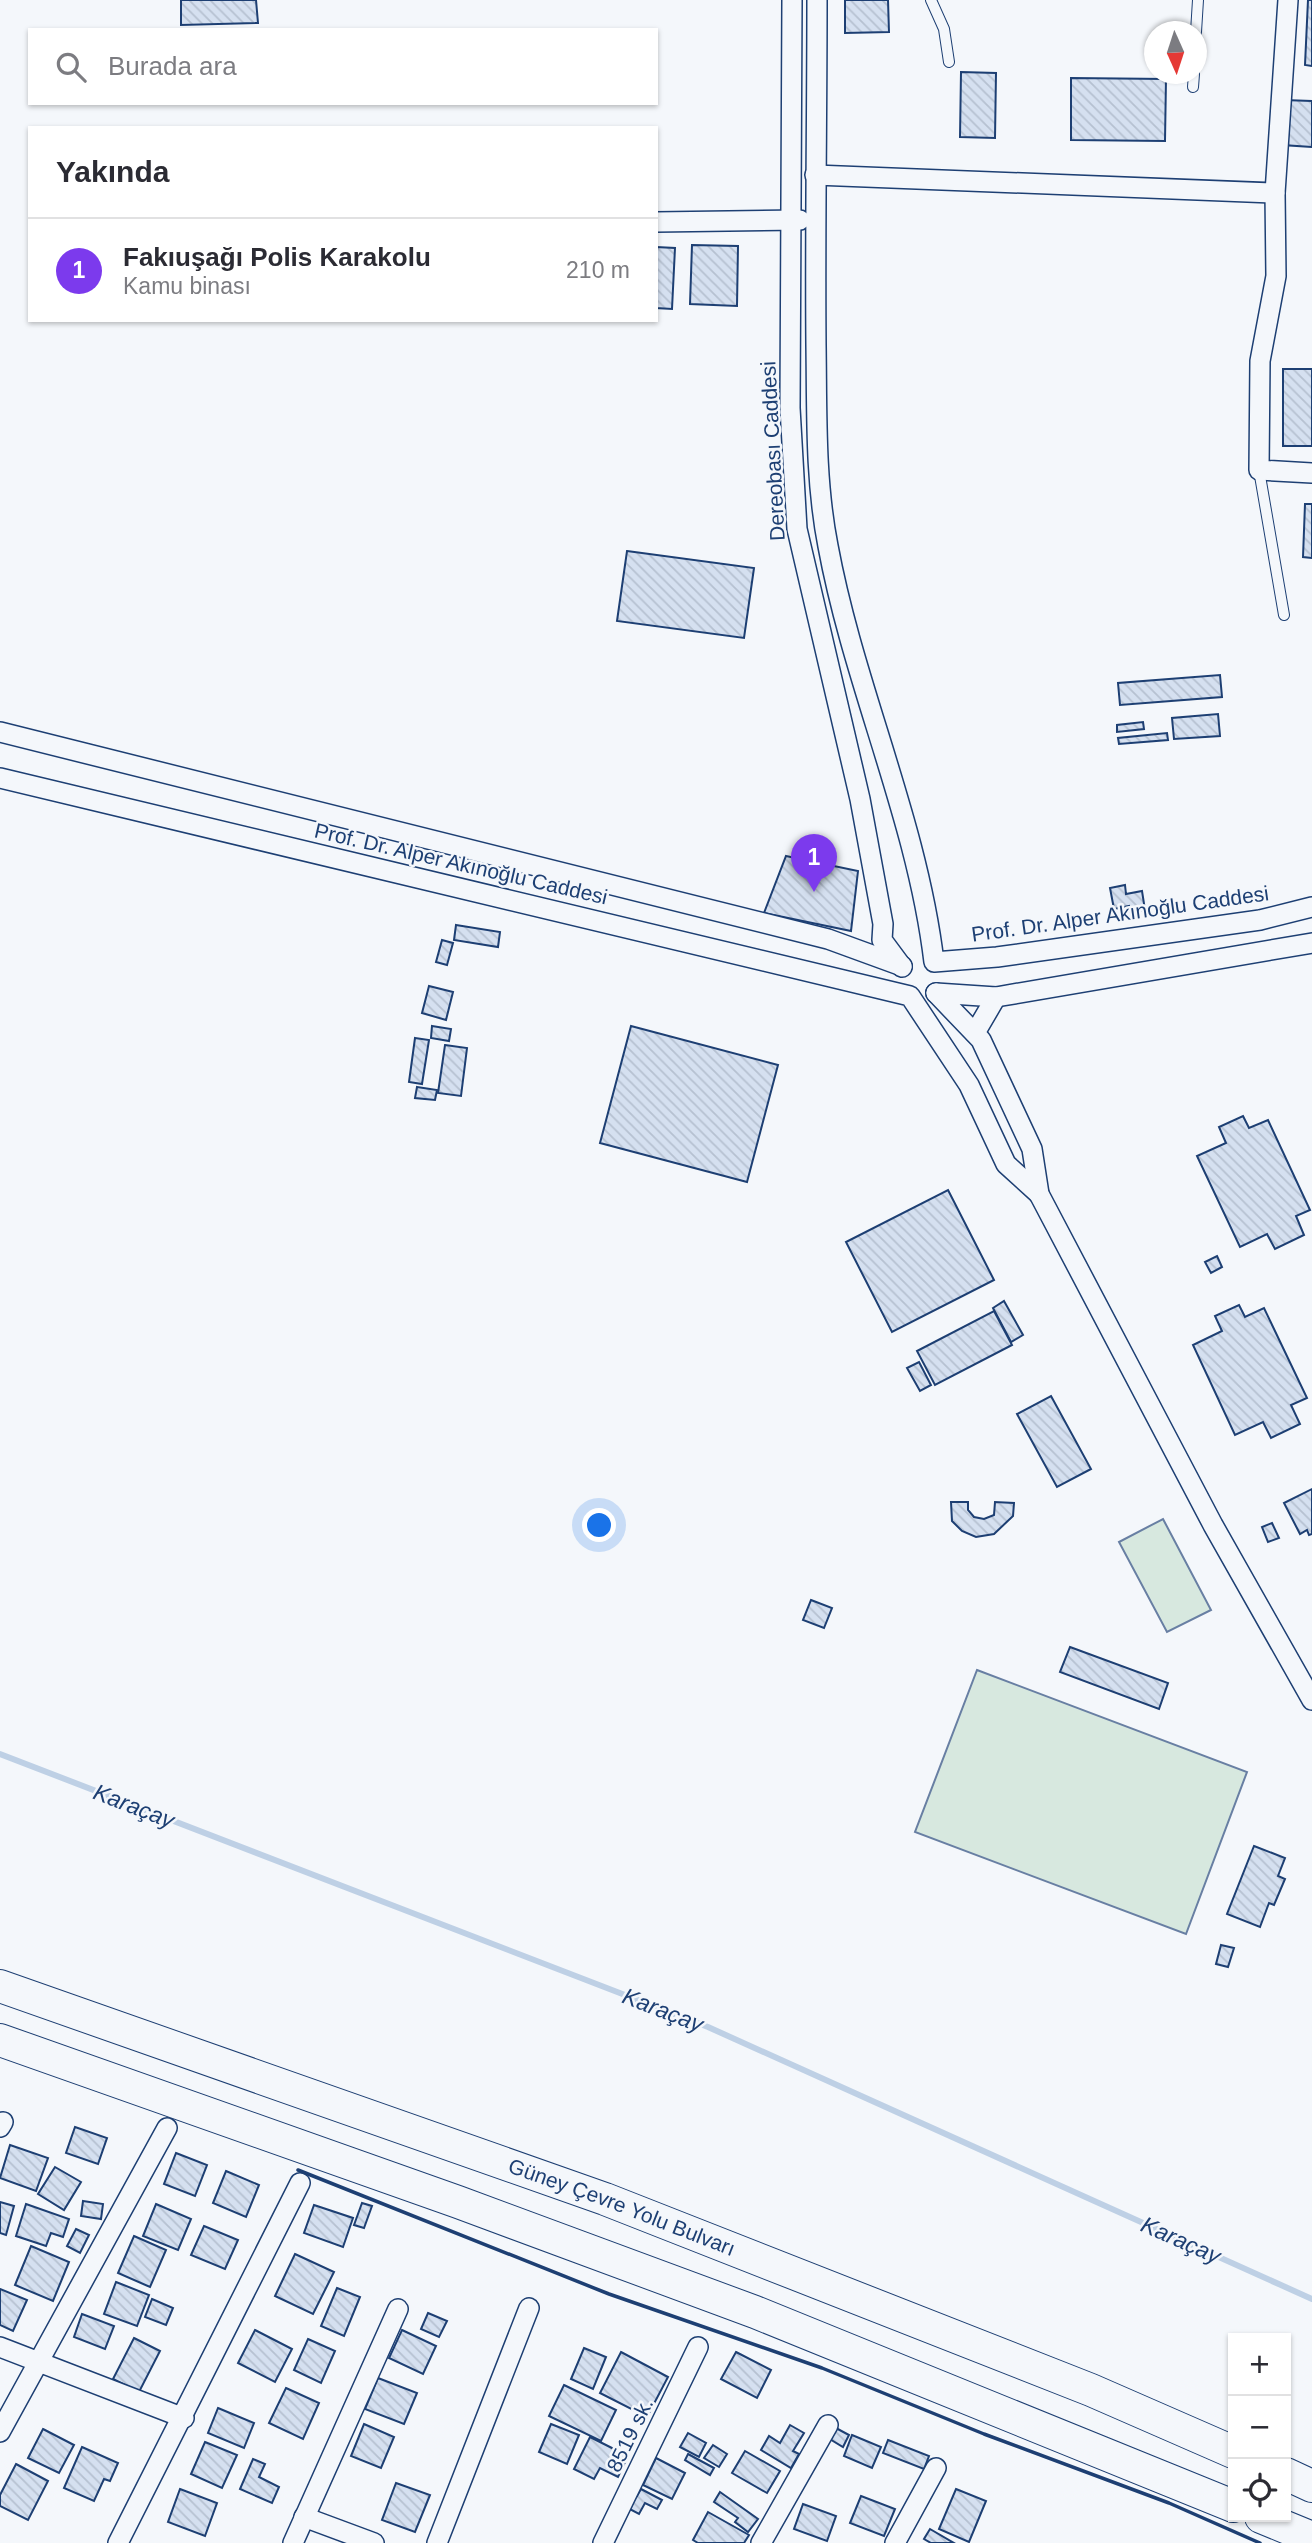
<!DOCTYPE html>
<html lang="tr">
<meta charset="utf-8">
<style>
body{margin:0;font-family:Arial,sans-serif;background:#f2f2f3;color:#2b2b33}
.controls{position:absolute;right:21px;bottom:21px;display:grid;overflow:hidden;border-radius:0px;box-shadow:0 2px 5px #0004}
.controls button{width:63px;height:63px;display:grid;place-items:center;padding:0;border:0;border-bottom:2px solid #e1e1e2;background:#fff;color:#2b2b33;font:35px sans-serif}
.compass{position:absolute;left:1144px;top:21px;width:63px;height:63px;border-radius:50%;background:#fff;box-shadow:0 2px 5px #0004;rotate:177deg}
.you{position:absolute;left:600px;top:1526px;width:24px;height:24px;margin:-18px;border:5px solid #fff;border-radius:50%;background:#1a73e8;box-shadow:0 0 0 10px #1a73e833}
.badge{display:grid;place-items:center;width:46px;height:46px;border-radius:50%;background:#7c3aed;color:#fff;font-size:23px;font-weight:700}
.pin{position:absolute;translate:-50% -58px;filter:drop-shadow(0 2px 4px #0008)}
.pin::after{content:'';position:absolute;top:37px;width:24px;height:21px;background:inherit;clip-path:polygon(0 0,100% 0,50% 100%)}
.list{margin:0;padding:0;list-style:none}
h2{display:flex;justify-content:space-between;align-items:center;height:91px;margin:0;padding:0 28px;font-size:30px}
h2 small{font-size:23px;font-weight:400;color:#7c7c81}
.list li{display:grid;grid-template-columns:46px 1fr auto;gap:21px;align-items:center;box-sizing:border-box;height:105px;padding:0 28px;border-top:2px solid #e1e1e2}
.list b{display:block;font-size:26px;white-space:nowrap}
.list p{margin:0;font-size:23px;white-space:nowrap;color:#7c7c81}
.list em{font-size:23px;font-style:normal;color:#7c7c81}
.icon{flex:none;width:38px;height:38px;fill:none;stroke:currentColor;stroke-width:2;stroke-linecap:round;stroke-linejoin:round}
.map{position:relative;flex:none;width:1312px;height:2543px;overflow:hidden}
.search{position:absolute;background:#fff;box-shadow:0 2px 5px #0004;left:28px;top:28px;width:630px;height:77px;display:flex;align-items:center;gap:18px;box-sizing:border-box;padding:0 24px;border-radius:0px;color:#7c7c81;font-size:26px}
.panel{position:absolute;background:#fff;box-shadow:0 2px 5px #0004;left:28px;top:126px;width:630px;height:196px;border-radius:0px}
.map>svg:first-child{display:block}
.pitch{fill:#d7e8df;stroke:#687fa3;stroke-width:2}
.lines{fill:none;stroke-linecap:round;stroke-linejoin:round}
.stream{stroke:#bed0e5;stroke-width:6}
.building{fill:url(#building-back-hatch);stroke:#1d3f73;stroke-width:2}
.service-casing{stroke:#1d3f73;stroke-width:12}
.minor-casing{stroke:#1d3f73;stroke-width:22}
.trunk-casing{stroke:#1d3f73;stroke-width:34}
.service{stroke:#f4f7fb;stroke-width:10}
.minor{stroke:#f4f7fb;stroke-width:19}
.trunk{stroke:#f4f7fb;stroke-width:32}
.wall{stroke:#1d3f73;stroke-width:3.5}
.labels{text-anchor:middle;stroke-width:5;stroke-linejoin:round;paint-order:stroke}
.street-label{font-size:21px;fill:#1d3f73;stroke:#f4f7fb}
.water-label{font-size:23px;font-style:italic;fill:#1d3f73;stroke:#f4f7fb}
</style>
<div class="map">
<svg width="1312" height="2543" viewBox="0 0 1312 2543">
<defs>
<pattern id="building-back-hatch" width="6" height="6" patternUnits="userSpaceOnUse" patternTransform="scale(1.75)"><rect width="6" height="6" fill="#d5e0f0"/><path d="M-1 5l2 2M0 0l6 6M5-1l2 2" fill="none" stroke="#b6c1d1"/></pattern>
</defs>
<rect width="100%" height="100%" fill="#f4f7fb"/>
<g class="pitch">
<polygon points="1163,1519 1211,1610 1167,1632 1119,1542"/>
<polygon points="977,1670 1247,1772 1186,1934 915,1832"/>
</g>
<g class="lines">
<polyline class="stream" points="0,1754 708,2027 1312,2299"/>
</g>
<g class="building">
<polygon points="181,0 256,0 258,23 181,25"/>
<polygon points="845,0 888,0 889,32 845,33"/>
<polygon points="1308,0 1312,0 1312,66 1305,65"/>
<polygon points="961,72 996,73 995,138 960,137"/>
<polygon points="1071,78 1166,79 1165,141 1071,140"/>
<polygon points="1284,100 1312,101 1312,147 1282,145"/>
<polygon points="692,245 738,246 737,306 690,304"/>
<polygon points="656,247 675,248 672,309 656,308"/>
<rect x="1283" y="369" width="29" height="77"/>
<polygon points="1305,504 1312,504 1312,558 1303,557"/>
<polygon points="627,551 754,568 744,638 617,621"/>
<polygon points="1220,675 1222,697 1120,705 1118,683"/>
<polygon points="1218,714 1220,736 1174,739 1172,718"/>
<polygon points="1143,722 1144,729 1117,732 1117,725"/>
<polygon points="1167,733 1168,740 1119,744 1118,738"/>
<polygon points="786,856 858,871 851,931 764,913"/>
<polygon points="1125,885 1126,894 1142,891 1145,910 1131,913 1129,906 1114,909 1110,888"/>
<polygon points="456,925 500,932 498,947 454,940"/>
<polygon points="442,940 453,943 447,965 436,962"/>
<polygon points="429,986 453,992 446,1020 422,1013"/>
<polygon points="432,1026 451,1029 449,1041 431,1038"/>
<polygon points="631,1026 778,1065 747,1182 600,1143"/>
<polygon points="415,1038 429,1040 422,1084 409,1082"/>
<polygon points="445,1045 467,1048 461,1096 438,1093"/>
<polygon points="417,1087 437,1090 435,1100 415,1098"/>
<polygon points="1243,1116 1249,1128 1268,1120 1310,1210 1296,1216 1304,1235 1275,1249 1267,1234 1240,1247 1197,1156 1226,1143 1219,1127"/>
<polygon points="948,1190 994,1280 892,1332 846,1242"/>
<polygon points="1217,1256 1222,1267 1211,1273 1205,1262"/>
<polygon points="1004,1301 1023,1335 1011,1342 993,1308"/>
<polygon points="1239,1305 1245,1317 1264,1308 1307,1398 1291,1405 1300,1424 1271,1438 1263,1422 1235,1435 1193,1345 1222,1331 1215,1316"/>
<polygon points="994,1311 1012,1345 935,1385 917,1351"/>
<polygon points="919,1362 931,1385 920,1391 907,1368"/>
<polygon points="1051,1396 1091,1469 1057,1487 1017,1414"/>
<polygon points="1312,1489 1312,1534 1309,1535 1307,1530 1300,1534 1284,1503"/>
<polygon points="951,1502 968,1502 968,1510 974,1517 984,1519 994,1515 995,1502 1014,1503 1013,1516 994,1534 976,1537 962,1531 952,1521"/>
<polygon points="1272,1523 1279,1538 1268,1542 1262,1527"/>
<polygon points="811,1600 832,1608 824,1628 803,1620"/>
<polygon points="1070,1647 1168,1683 1159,1709 1060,1672"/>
<polygon points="1254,1846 1285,1858 1278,1876 1285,1879 1274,1905 1269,1903 1260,1927 1227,1914"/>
<polygon points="1221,1945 1234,1948 1228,1967 1216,1964"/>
<polygon points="75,2127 107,2138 98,2164 66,2153"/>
<polygon points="10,2145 48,2158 36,2191 0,2178"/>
<polygon points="176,2153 207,2165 195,2196 164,2184"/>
<polygon points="55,2167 81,2182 64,2210 38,2194"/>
<polygon points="226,2171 259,2185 246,2217 213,2203"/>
<polygon points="83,2201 103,2204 101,2219 81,2216"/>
<polygon points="0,2202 14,2206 6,2235 0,2233"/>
<polygon points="362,2203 372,2206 364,2228 354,2225"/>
<polygon points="26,2204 69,2219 63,2237 51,2233 46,2246 16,2236"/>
<polygon points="156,2204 191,2219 178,2250 143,2236"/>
<polygon points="314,2205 353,2218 343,2247 304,2233"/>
<polygon points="204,2226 238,2240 225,2269 191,2255"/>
<polygon points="76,2229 89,2235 80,2253 67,2246"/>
<polygon points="134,2236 166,2250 150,2287 118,2273"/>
<polygon points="31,2246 69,2262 53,2301 15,2285"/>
<polygon points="295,2254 334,2272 313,2314 275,2296"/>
<polygon points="116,2282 149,2295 137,2326 104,2314"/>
<polygon points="337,2288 360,2297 344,2336 321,2326"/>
<polygon points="0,2289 27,2300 13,2331 0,2325"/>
<polygon points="152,2299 173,2308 166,2325 145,2317"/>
<polygon points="428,2313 447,2321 439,2337 421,2329"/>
<polygon points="82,2314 114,2326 105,2349 74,2337"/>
<polygon points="255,2330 292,2349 275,2382 238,2363"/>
<polygon points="402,2330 436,2346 423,2374 389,2358"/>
<polygon points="134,2338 160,2351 139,2392 113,2379"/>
<polygon points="308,2339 335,2351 321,2383 294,2370"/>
<polygon points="584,2348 606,2357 593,2389 571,2379"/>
<polygon points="621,2352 668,2377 647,2417 600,2393"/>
<polygon points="736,2352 771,2370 757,2398 721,2379"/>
<polygon points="378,2378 417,2393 404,2424 365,2409"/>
<polygon points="564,2385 616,2410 601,2441 549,2416"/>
<polygon points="286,2388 319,2403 303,2439 269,2423"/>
<polygon points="218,2408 254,2423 244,2448 208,2433"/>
<polygon points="364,2424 394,2437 381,2468 351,2456"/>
<polygon points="551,2424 579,2435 567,2464 539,2452"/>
<polygon points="790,2425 804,2433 793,2451 799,2454 791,2468 761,2450 769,2436 780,2443"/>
<polygon points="834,2427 849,2435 843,2447 828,2438"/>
<polygon points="43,2429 74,2445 59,2473 28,2458"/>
<polygon points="688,2433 706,2443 699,2457 680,2447"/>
<polygon points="852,2435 881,2447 872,2468 844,2456"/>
<polygon points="590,2437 628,2456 618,2477 600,2468 594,2479 574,2469"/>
<polygon points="888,2440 929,2456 924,2469 883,2453"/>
<polygon points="205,2442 237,2455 222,2488 191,2474"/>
<polygon points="713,2445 727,2454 719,2467 704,2458"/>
<polygon points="82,2447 118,2463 110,2481 104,2479 94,2501 64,2488"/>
<polygon points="745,2451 780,2471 767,2493 732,2473"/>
<polygon points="688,2454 714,2468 710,2475 685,2460"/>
<polygon points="656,2458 685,2473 672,2499 643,2485"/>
<polygon points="253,2459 265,2464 259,2477 279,2487 272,2503 240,2489"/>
<polygon points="16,2464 48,2481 28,2520 0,2506 0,2495"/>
<polygon points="396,2483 430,2495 415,2532 382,2520"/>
<polygon points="180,2489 217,2503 205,2536 168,2522"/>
<polygon points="641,2489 662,2500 657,2509 645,2503 639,2514 624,2506 631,2493 637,2496"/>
<polygon points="956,2489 986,2501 969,2542 939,2529"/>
<polygon points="720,2492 758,2519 748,2532 735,2522 738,2518 714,2502"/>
<polygon points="861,2496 895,2509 884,2536 850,2523"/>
<polygon points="803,2504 836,2516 827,2541 794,2529"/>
<polygon points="708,2512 749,2535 744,2543 698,2543 693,2540"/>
<polygon points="930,2529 954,2543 931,2543 924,2539"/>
</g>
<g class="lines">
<g class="service-casing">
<g id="service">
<polyline points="931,0 944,29 949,62"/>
<polyline points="1196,32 1198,0"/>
<polyline points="1193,87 1194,74"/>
<polyline points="1259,470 1284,615"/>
</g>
</g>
<g class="minor-casing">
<g id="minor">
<polyline points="792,0 790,408 797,529 860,799 883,924 882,940 902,967"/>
<path d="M817,0C817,115 815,230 816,345C817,412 815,480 828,546C854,687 917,819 934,962L997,957L1260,920L1312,907"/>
<polyline points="1288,0 1275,193 1276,276 1260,361 1259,470 1312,473"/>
<polyline points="815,175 1275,193"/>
<polyline points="656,222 800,220"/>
<polyline points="0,732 828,939 902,966"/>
<polyline points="0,778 910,996 969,1085 1006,1164 1039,1194"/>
<polyline points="936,993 981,1040 1032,1149 1039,1194 1213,1525 1312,1700"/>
<polyline points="936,993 996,997 1312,943"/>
<polyline points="975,1033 996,997"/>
<polyline points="0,2127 3,2122"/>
<polyline points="0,2347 184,2418"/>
<polyline points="0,2432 167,2128"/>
<polyline points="304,2517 374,2543"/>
<polyline points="118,2543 300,2183"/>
<polyline points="293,2543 398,2309"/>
<polyline points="437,2543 529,2308"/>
<polyline points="603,2543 698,2347"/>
<polyline points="761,2543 828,2425"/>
<polyline points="895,2543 936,2468"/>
</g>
</g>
<g class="trunk-casing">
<g id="trunk">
<path id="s1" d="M0,1986L605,2199L1091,2390L1233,2452"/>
<polyline points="0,2040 458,2202 755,2312 1233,2506"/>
<polyline points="1286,2474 1312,2486"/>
<polyline points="1261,2517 1312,2538"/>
</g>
</g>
<use href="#service" class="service"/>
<use href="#minor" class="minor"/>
<use href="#trunk" class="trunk"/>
<polyline class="wall" points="298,2170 609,2294 822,2368 984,2434 1169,2503 1260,2543"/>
</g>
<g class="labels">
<g class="street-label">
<text transform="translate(773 451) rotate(-93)" y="7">Dereobası Caddesi</text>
<text transform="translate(461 864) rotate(13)" y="7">Prof. Dr. Alper Akınoğlu Caddesi</text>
<text transform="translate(1120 914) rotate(-8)" y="7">Prof. Dr. Alper Akınoğlu Caddesi</text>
<text dy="7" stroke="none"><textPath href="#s1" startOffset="660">Güney Çevre Yolu Bulvarı</textPath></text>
<text transform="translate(630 2435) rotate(-64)" y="7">8519 sk.</text>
</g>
<g class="water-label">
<text transform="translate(134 1806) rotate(21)" y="8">Karaçay</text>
<text transform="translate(663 2010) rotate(21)" y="8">Karaçay</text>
<text transform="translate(1181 2240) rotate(24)" y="8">Karaçay</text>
</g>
</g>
</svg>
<div class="controls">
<button>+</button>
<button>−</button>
<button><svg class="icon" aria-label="locate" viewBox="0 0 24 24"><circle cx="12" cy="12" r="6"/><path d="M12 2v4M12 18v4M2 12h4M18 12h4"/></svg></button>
</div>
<svg class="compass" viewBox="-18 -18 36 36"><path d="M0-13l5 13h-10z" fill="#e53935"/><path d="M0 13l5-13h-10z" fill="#7c7c81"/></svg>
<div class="you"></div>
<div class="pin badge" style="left:814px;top:892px">1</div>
<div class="search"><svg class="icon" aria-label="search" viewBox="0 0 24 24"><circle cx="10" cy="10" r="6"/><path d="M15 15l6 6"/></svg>Burada ara</div>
<section class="panel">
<h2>Yakında<small></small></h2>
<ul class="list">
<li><span class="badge">1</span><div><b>Fakıuşağı Polis Karakolu</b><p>Kamu binası</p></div><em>210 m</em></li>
</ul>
</section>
</div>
